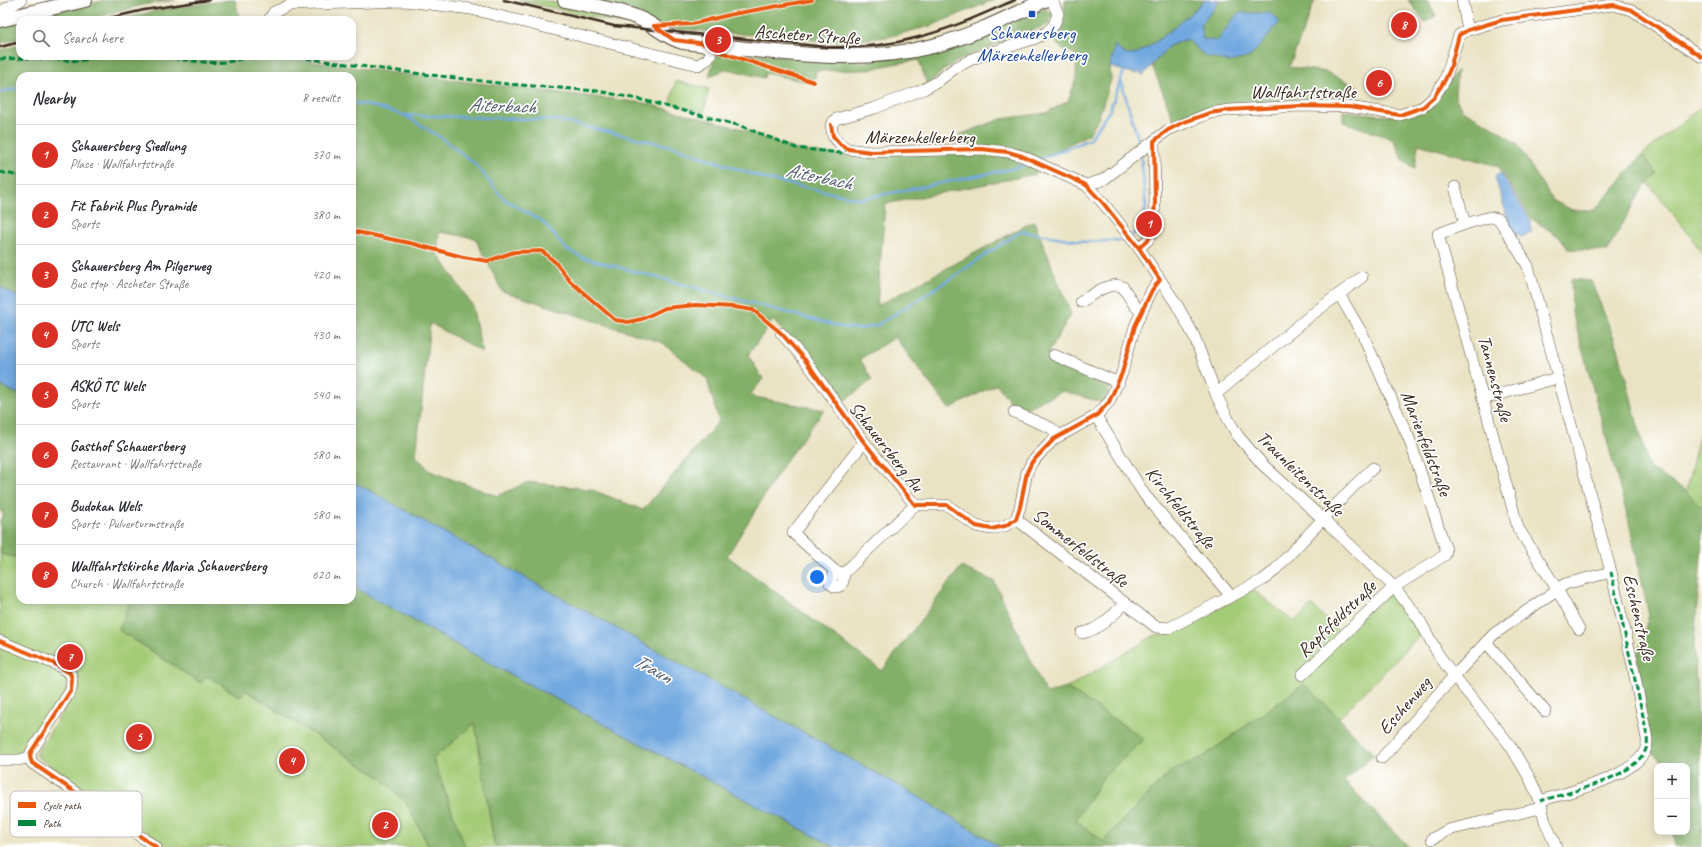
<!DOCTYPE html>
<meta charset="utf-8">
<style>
body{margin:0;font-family:Caveat,sans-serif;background:#f2f2f3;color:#2b2b33}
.controls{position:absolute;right:12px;bottom:12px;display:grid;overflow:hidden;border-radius:8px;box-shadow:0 2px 10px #0003}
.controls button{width:36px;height:36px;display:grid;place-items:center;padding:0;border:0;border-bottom:1px solid #e1e1e2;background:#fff;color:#2b2b33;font:20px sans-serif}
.you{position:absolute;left:817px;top:577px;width:14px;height:14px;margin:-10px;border:3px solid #fff;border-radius:50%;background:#1a73e8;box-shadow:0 0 0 6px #1a73e833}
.badge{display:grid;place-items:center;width:26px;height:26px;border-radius:50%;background:#d93025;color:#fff;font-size:13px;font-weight:700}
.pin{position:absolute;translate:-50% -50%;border:2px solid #fff;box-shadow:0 1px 4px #0006}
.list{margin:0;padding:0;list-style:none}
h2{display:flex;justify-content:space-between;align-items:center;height:52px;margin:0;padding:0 16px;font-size:17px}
h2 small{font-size:13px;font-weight:400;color:#7c7c81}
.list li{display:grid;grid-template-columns:26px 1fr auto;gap:12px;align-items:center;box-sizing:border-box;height:60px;padding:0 16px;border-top:1px solid #e1e1e2}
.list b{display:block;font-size:15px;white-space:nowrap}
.list p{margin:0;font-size:13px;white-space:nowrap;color:#7c7c81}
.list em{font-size:13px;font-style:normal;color:#7c7c81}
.icon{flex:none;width:22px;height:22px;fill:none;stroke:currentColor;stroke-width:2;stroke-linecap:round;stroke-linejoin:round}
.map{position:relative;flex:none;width:1702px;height:847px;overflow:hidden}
.search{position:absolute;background:#fff;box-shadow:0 2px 10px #0003;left:16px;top:16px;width:340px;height:44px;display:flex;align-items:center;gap:10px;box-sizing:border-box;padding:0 14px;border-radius:12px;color:#7c7c81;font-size:15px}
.panel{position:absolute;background:#fff;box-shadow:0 2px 10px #0003;left:16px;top:72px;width:340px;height:532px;border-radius:12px}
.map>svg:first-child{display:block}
.green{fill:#a4cc78;stroke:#707b4b}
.forest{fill:#83b068;stroke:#5f6d43;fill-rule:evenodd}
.water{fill:#71a8df;stroke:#56697e}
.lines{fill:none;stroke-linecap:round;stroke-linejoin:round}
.stream{stroke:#71a8df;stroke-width:2.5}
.minor-casing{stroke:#554637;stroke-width:12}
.major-casing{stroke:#554637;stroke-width:16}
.minor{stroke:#fff;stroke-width:11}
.major{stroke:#fff;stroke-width:14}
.rail{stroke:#3b2a1e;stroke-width:2.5}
.quiet{stroke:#00873e;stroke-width:3;stroke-dasharray:6 3;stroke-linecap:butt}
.cycleway-casing{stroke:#fff;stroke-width:6}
.cycleway{stroke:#e8590c;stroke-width:4}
.transit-dot{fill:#1a4fb4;stroke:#fff;stroke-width:1.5}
.labels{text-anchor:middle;stroke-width:3.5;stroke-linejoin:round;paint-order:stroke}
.transit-label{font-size:19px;fill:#164399;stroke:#fff}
.street-label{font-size:19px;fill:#3b2a1e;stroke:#fff}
.water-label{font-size:20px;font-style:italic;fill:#515c6b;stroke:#fff}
.key{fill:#fff;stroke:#c4bfbc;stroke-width:1}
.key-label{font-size:11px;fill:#3b2a1e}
</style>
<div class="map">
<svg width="1702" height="847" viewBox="0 0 1702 847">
<rect width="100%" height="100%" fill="#fff"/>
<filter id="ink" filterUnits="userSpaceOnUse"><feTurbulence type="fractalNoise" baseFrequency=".025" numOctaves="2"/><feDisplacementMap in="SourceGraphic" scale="8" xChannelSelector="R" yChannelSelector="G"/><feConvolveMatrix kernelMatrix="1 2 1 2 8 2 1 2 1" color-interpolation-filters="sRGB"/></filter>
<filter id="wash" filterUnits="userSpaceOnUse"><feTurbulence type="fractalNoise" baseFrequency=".012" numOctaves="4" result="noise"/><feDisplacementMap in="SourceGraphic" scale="16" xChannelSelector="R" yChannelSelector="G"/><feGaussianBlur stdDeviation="0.9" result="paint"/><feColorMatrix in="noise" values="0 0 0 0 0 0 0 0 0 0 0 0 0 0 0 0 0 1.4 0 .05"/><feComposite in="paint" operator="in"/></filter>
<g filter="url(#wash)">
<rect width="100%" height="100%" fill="#e9e3c3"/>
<g class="green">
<polygon points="519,0 542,0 625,18 638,24 618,23"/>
<polygon points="676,81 709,89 704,112 670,103"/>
<polygon points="1702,106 1702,254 1693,239 1648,183 1657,174 1642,155"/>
<polygon points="1702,423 1702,507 1686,491"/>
<polygon points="0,554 20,558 20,600 130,600 119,630 201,683 207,676 241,697 245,690 381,778 407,804 429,847 168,847 35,755 79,687 77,674 0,637"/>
<polygon points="1254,590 1294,622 1312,605 1341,634 1392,590 1409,612 1422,633 1339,718 1304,684 1203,757 1172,770 1103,841 1076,820 1103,777 1144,739 1067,688 1155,635 1164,635"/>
<polygon points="0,646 63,673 68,681 66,693 27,751 16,757 0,757"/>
<polygon points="475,722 494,844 498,847 465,847 433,759"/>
</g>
<g class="forest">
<polygon points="106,0 176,0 142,5 87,20 20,20 20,38 0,43 0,24"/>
<polygon points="228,0 235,0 240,20 115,20 157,11"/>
<polygon points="586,0 994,0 930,26 887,37 839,42 668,28"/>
<path d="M1065,0H1205C1193,11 1146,55 1131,55C1124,55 1120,50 1116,46L1110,67L1111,80L1098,119L1089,134L1042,158L1037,168L1036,174L885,204L877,306L1034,221L1071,314L1048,353L1111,384L1104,403L1063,391L1017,412L997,384L949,409L895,337L860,359L872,380L840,404L809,360L773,320L748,355L763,379L749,396L824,410L787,459L727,556L882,671L961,567L994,581L1046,693L1067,688L1144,739L1103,777L1076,820L1103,841L1172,770L1203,757L1304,684L1339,718L1374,755L1344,781L1409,847H1000L919,797L352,481V76H20V298L0,287V50L20,45V56H270L387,72L644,103L739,128L796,150L843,156L852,152L964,151L959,135L1001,119L1046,113L1068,101L1076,79L1077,55L1061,48L1051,37L1063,28ZM439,232L475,238L502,291L663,343L707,379L719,421L643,510L590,489L528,482L497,496L430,471L416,456L430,323L482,352L472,305L437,253Z"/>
<polygon points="1219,0 1315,0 1289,67 1326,72 1357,86 1356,101 1228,104 1174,121 1152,65 1169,46 1187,39 1205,56 1217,41 1203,39 1200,25 1214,9"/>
<polygon points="1408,0 1428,0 1436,16 1425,22"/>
<polygon points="1045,9 1053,14 1049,24 963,58 946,68 927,85 919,60 893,64 866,70 816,71 815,78 803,81 765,73 764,78 728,69 709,76 717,51 865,62 1023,17"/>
<polygon points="1457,70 1455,96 1462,110 1492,126 1517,144 1552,200 1572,210 1595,210 1642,155 1657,174 1643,188 1607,251 1568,249 1561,238 1531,218 1498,166 1418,144 1415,168 1404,162 1393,139 1343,122 1343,111 1390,116 1436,100"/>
<polygon points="1571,279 1591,281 1618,348 1649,468 1686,491 1702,507 1702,543 1694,643 1701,777 1702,847 1675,847 1673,832 1687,832 1687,766 1664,766 1664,763 1650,751 1637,657 1649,615 1629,522 1572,311"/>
<polygon points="0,385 20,395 20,558 0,554 0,520 4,514 0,511"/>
<polygon points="352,586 511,675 835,847 498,847 494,844 475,723 433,759 465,847 429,847 407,804 381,778 246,690 241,697 207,676 201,683 119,630 130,600 352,600"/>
</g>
<g class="water">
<path d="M1205,0H1219L1214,9L1200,25L1203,39L1217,41L1238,13H1271L1280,22L1250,57L1230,62L1205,56L1187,39L1169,46L1143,75L1139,72L1136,74L1110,67L1115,45C1119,50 1124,55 1130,55C1145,55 1194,11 1205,0Z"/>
<polygon points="1500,172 1531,221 1531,233 1522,237 1514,232 1510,226 1495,177"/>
<polygon points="0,287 20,298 20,395 0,385"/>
<polygon points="352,481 919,797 1000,847 835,847 511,675 352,586"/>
</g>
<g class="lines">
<g class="stream">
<polyline points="1121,81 1140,146"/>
<polyline points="0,92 20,88"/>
<polyline points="352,103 368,105 404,115 556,120 675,147 766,179 861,199 1016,168 1029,163"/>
<polyline points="404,115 440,137 475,164 504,199 543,222 566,249 581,257 841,327 858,329 876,326 950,279 1021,231 1086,242 1124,240 1127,238"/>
<polyline points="1038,160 1090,139 1110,110 1124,71 1127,69"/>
<polyline points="1132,235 1139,230 1146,207 1141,155"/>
</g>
</g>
</g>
<g filter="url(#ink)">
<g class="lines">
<g class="minor-casing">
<g id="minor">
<polyline points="1052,0 1058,14 1054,25 1047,32 1036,38 974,58 955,68 937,82 924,89 875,108 836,119 831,125 833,136 840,144 848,149 871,152 981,149 1008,152 1022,156 1086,185 1103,203 1139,248 1177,305 1194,336 1216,394 1228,419 1238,436 1263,465 1323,519 1394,587 1419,619 1438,654 1454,676 1510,745 1529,777 1540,801 1545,821 1556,847"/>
<polyline points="1462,0 1468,30"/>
<polyline points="0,12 21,0"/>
<polyline points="269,20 274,12 290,5 405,1 471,9 698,65 708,59 715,45"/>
<polyline points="1086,185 1103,180 1168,130 1210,113 1229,110 1300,106 1349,107 1400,115 1423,107 1434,97 1445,80 1459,35 1468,30 1502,20 1613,5 1632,10 1702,57"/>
<polyline points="1455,187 1465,224 1438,234 1518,528 1557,589 1579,629"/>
<path d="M1465,224L1490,217L1499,219L1528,266L1611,572L1632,661L1647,739C1647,742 1647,746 1646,748C1637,777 1567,792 1540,801"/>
<polyline points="1139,248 1148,240 1152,233 1155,203 1154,141"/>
<path d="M1081,302C1092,295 1110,280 1123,287L1135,306L1141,311"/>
<polyline points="781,333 805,360 864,442 915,505 947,505 976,526 991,529 1005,526 1016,519 1020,507 1027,472 1032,462 1054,439 1096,416 1109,402 1122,373 1135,326 1152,290 1160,280"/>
<polyline points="1054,355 1119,383"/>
<polyline points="1216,394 1311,315 1362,277"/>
<polyline points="1483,399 1557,378"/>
<polyline points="1014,412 1051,428 1059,435"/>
<polyline points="1096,416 1144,494 1231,596"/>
<polyline points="864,442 793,533 835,571 844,573 915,505"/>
<polyline points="1016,519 1156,627 1169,628 1263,580 1273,572 1351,489 1373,468"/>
<polyline points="835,571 830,583 835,587 840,586 843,582 844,573"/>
<path d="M1082,633C1096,632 1116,613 1125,603"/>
<polyline points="0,641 55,664 70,673 72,679 71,690 31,752 30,757 32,763 156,847"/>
<polyline points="1486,642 1545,711"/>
<polyline points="1302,675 1394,587 1445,555 1446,550 1410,441 1363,335 1339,294"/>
<polyline points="1382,758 1454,676 1494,634 1565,584 1611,572"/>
<polyline points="0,760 19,760 30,757"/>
<polyline points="1432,839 1448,830 1541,808"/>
</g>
</g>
<g class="major-casing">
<g id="major">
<path d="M565,0C591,6 619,9 643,20C657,27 667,38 683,42C766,50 851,67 933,46C972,36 1009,17 1045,0"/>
<polyline points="0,20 85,0"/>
</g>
</g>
<use href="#minor" class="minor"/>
<use href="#major" class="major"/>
<g class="rail">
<path d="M504,0L614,26L827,47C857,48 886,46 915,38C949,30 983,14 1015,0"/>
<polyline points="101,20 144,10 209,0"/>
<polyline points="0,47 20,42"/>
</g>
<g class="quiet">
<path d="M156,56C185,59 221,69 248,56"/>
<polyline points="289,56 389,70 507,84 598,91 642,100 741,126 796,148 841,153 848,149"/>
<polyline points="0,59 31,58 79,61 105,56"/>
<polyline points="0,172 20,176"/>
<path d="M1540,801C1569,792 1633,779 1646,749C1649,742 1646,732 1645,725L1611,572"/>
</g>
<g class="cycleway-casing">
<g id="cycleway">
<polyline points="654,26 674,40 715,45 717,51 814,82"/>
<polyline points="654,26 692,24 733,14 812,0"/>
<polyline points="352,231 414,244 463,257 488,261 514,252 542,251 555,262 570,281 615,320 628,322 642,319 665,308 696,305 734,307 753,310 781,333 805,360 864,442 915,505 947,505 976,526 991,529 1005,526 1016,519 1020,507 1027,472 1032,462 1054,439 1096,416 1109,402 1122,373 1135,326 1152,290 1160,280 1139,248 1103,203 1086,185 1069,177 1022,156 1008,152 981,149 871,152 848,149 840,144 833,136 831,125"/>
<polyline points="1139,248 1148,240 1152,233 1155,203 1154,141 1168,130 1184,122 1210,113 1229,110 1300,106 1349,107 1400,115 1423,107 1434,97 1445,80 1450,69 1459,35 1468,30 1502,20 1613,5 1632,10 1702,57"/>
<polyline points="0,641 55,664 70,673 72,679 71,690 31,752 30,757 32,763 156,847"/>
</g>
</g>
<use href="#cycleway" class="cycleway"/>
</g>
</g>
<rect class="transit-dot" x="1028" y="10" width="8" height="8" rx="2"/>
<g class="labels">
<g class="transit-label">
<text x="1032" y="39">Schauersberg<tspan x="1032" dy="22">Märzenkellerberg</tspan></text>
</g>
<g class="street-label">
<text transform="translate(807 34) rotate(4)" y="7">Ascheter Straße</text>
<text x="1303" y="98">Wallfahrtstraße</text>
<text x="920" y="143">Märzenkellerberg</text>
<text transform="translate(1496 378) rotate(75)" y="7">Tannenstraße</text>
<text transform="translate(1427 443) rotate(69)" y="7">Marienfeldstraße</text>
<text transform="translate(887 446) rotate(52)" y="7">Schauersberg Au</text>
<text transform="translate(1301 473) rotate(44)" y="7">Traunleitenstraße</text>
<text transform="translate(1181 507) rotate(51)" y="7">Kirchfeldstraße</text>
<text transform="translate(1081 547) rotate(38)" y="7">Sommerfeldstraße</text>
<text transform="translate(1640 617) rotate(77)" y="7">Eschenstraße</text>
<text transform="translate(1336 618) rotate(-44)" y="7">Rapfsfeldstraße</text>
<text transform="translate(1404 705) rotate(-49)" y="7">Eschenweg</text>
</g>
<g class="water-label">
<text transform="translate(502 105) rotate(2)" y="7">Aiterbach</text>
<text transform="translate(819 176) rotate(12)" y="7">Aiterbach</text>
<text transform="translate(653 668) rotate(29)" y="7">Traun</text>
</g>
</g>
<rect x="10" y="791" width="132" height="46" rx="6" class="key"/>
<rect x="18" y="802" width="18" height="6" fill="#e8590c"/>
<rect x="18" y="820" width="18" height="6" fill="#00873e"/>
<g class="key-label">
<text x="43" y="809">Cycle path</text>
<text x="43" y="827">Path</text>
</g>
</svg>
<div class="controls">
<button>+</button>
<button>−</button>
</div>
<div class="you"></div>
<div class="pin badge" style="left:1149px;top:224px">1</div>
<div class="pin badge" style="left:385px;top:825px">2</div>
<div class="pin badge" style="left:718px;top:40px">3</div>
<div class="pin badge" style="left:292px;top:761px">4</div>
<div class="pin badge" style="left:139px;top:737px">5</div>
<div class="pin badge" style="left:1379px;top:83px">6</div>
<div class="pin badge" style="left:70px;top:657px">7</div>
<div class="pin badge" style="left:1404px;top:25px">8</div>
<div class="search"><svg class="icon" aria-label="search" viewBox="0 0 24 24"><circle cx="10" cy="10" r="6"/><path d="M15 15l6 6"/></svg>Search here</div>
<section class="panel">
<h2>Nearby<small>8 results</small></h2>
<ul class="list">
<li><span class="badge">1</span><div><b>Schauersberg Siedlung</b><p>Place · Wallfahrtstraße</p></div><em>370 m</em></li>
<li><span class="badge">2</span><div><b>Fit Fabrik Plus Pyramide</b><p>Sports</p></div><em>380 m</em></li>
<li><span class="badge">3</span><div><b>Schauersberg Am Pilgerweg</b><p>Bus stop · Ascheter Straße</p></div><em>420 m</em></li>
<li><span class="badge">4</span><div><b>UTC Wels</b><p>Sports</p></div><em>430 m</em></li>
<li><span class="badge">5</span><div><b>ASKÖ TC Wels</b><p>Sports</p></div><em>540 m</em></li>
<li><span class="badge">6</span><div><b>Gasthof Schauersberg</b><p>Restaurant · Wallfahrtstraße</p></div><em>580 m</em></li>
<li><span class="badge">7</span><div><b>Budokan Wels</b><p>Sports · Pulverturmstraße</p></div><em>580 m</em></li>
<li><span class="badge">8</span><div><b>Wallfahrtskirche Maria Schauersberg</b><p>Church · Wallfahrtstraße</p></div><em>620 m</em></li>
</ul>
</section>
</div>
